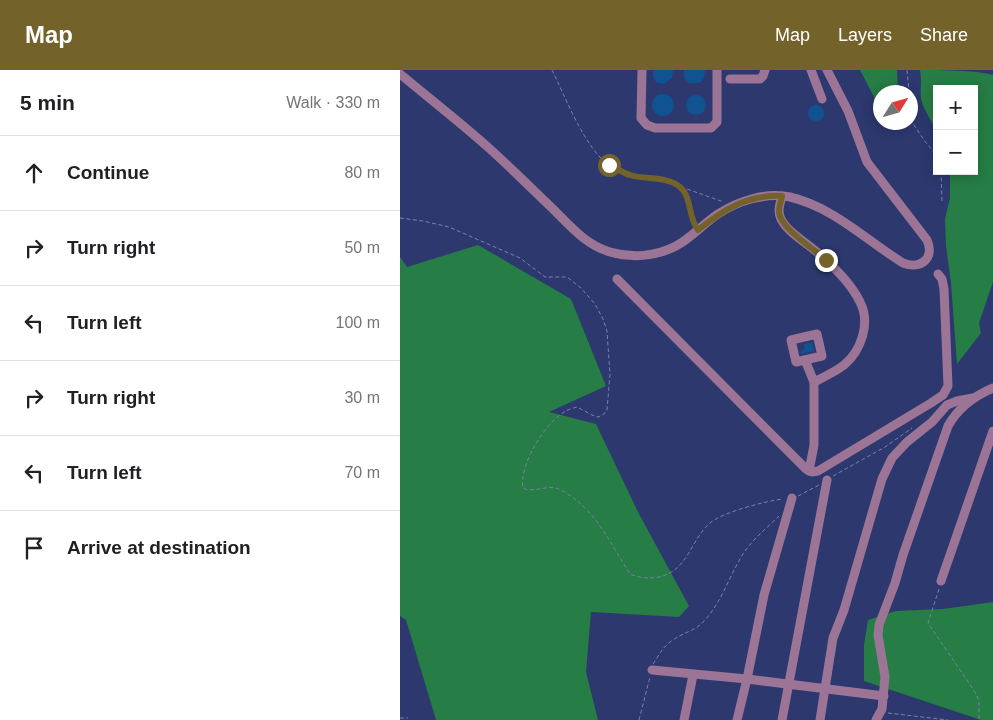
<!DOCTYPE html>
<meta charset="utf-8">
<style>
body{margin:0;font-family:Helvetica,sans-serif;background:#f2f2f2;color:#202124}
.controls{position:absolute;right:15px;top:15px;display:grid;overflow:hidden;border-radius:0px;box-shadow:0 2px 12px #0003}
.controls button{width:45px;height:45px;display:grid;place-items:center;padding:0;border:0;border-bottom:1px solid #e0e0e0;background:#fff;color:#202124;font:25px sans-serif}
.compass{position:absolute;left:473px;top:15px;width:45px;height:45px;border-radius:50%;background:#fff;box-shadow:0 2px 12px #0003;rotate:53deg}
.stop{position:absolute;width:15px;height:15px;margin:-11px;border:4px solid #73632b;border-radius:50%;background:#fff}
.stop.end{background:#73632b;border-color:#fff;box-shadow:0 1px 5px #0008}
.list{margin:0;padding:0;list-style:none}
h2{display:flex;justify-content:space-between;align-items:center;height:65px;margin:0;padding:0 20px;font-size:21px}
h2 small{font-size:16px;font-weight:400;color:#757577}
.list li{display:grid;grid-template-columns:32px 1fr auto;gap:15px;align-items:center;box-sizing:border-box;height:75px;padding:0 20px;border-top:1px solid #e0e0e0}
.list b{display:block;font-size:19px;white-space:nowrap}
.list em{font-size:16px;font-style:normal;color:#757577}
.icon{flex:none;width:28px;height:28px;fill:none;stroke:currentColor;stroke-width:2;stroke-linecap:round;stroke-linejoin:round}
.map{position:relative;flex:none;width:593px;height:650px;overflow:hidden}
header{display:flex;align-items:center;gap:30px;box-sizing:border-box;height:70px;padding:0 25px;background:#73632b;color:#fff}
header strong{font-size:24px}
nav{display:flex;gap:28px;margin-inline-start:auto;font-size:18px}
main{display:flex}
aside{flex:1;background:#fff}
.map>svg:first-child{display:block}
.forest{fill:#267d45}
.building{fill:#0f5391}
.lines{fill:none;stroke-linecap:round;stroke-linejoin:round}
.path{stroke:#7882ad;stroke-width:1;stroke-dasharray:4 2.5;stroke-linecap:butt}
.minor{stroke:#9c7596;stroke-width:9}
.route{stroke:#73632b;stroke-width:6}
</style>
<header>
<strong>Map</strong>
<nav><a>Map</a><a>Layers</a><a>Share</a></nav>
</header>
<main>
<aside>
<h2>5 min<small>Walk · 330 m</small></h2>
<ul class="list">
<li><svg class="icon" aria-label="ahead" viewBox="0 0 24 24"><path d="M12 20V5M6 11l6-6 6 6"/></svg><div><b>Continue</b></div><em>80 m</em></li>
<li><svg class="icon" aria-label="right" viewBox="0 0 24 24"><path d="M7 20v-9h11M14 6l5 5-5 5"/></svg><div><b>Turn right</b></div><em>50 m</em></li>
<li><svg class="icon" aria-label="left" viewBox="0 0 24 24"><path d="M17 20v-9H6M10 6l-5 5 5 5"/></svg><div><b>Turn left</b></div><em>100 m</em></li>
<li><svg class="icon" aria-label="right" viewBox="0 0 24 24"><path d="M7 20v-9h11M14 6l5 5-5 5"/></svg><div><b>Turn right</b></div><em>30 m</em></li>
<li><svg class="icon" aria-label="left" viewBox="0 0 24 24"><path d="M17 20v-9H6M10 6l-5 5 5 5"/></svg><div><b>Turn left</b></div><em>70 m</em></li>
<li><svg class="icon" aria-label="arrive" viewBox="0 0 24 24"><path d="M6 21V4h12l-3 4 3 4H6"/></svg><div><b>Arrive at destination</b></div></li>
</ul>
</aside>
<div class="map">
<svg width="593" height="650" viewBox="0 0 593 650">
<rect width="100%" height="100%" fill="#2c386e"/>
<g class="forest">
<polygon points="460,0 497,0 498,22 480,22 480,51 474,46 474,27"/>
<path d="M520,0C542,0 574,0 593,5V212L579,253L581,263L557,294L551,213L546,176L545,149L550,128V101H574V19H537V62C532,51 524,41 521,29C520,20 522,10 520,0Z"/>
<polygon points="78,175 171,229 206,316 149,342 196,354 238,442 289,536 279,547 191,542 186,602 198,650 36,650 6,550 0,546 0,187 7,197"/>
<polygon points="593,532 593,650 581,650 464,611 464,575 468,550 496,541 543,539"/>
</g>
<g class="building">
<polygon points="253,0 273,0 272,8 264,14 257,13 253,8"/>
<polygon points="284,0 305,0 304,8 299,13 289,13 284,8"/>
<circle cx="263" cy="35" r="11"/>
<circle cx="296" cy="35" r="10"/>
<circle cx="416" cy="43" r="8"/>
<polygon points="412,272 414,281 401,284 401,281 405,278 404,274"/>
</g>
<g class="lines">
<g class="path">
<path d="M152,0C165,26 185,79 209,95C215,99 226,104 233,105C249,109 277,107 285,124C289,133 289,144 293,154"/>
<polyline points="507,0 509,22"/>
<polyline points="510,49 524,70 537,86"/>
<polyline points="541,101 542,132"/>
<polyline points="281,117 324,132"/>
<path d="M0,148L23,151L49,157L120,188L145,207H167L181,218L195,234L203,249L207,261L210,304L207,340L203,345L198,347L192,345L177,337C174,338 169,339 166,341C145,352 119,395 123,418C134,424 147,413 161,420C195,438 210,473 230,504C240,508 249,509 259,507C288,501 291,469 310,453C323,442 366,431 383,429"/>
<polyline points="433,406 485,377 512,358"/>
<polyline points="398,426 419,415"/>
<polyline points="539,519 528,553 575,622 579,631 579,650"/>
<path d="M253,594C259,585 263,576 273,570C284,562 296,561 305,550C321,532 328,510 340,489C349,472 365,460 379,446"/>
<polyline points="488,643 548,650"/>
<polyline points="0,648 8,648"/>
<polyline points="239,650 250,607"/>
</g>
<g class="minor">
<polyline points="242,0 241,48 247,55 255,58 311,58 317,52 317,0"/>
<polyline points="411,0 422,29"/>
<path d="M0,4C30,29 61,53 90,79C111,98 132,119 153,139C170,156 186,175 210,182C231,188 255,187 276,176C291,168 303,154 318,144C338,131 365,122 390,127C433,137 466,170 503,193C521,200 535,188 527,170L467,92L448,41L427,0"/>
<polyline points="330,9 360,9 363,6 365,0"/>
<path d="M382,126C380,134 377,141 381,149C388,163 406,172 418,183C432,195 452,215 460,232C471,253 461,281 444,295C435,302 424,307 414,312"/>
<polyline points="217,209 406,399 412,402 418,401 531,333 543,325 548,316 544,219 542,209 538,204"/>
<polygon points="417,264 422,286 396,292 391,270"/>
<polyline points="405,290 414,312 414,375 409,401"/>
<polyline points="541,511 593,361"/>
<polyline points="252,600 347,609 484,626"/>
<polyline points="284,650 293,605"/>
<polyline points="337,650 347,609 364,525 392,428"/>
<polyline points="382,650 427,410"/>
<polyline points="420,650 433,568 444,540 482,409 492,388 507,372 532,352 547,335 557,331 573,328"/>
<path d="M476,650L482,639L485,607L478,565L479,555L495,513L503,485L548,356C558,338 574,326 593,318"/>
</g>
</g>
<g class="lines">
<path class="route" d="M209,95C216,98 223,103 230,105C246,110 267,106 280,117C292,127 288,148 298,160C323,140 348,124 382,126C381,131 379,137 379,142C380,158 414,179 426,190"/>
</g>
</svg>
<div class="controls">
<button>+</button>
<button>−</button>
</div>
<svg class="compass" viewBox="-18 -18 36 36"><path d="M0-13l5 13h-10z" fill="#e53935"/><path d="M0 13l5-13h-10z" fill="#757577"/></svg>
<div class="stop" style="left:209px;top:95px"></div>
<div class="stop end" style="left:426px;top:190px"></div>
</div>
</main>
